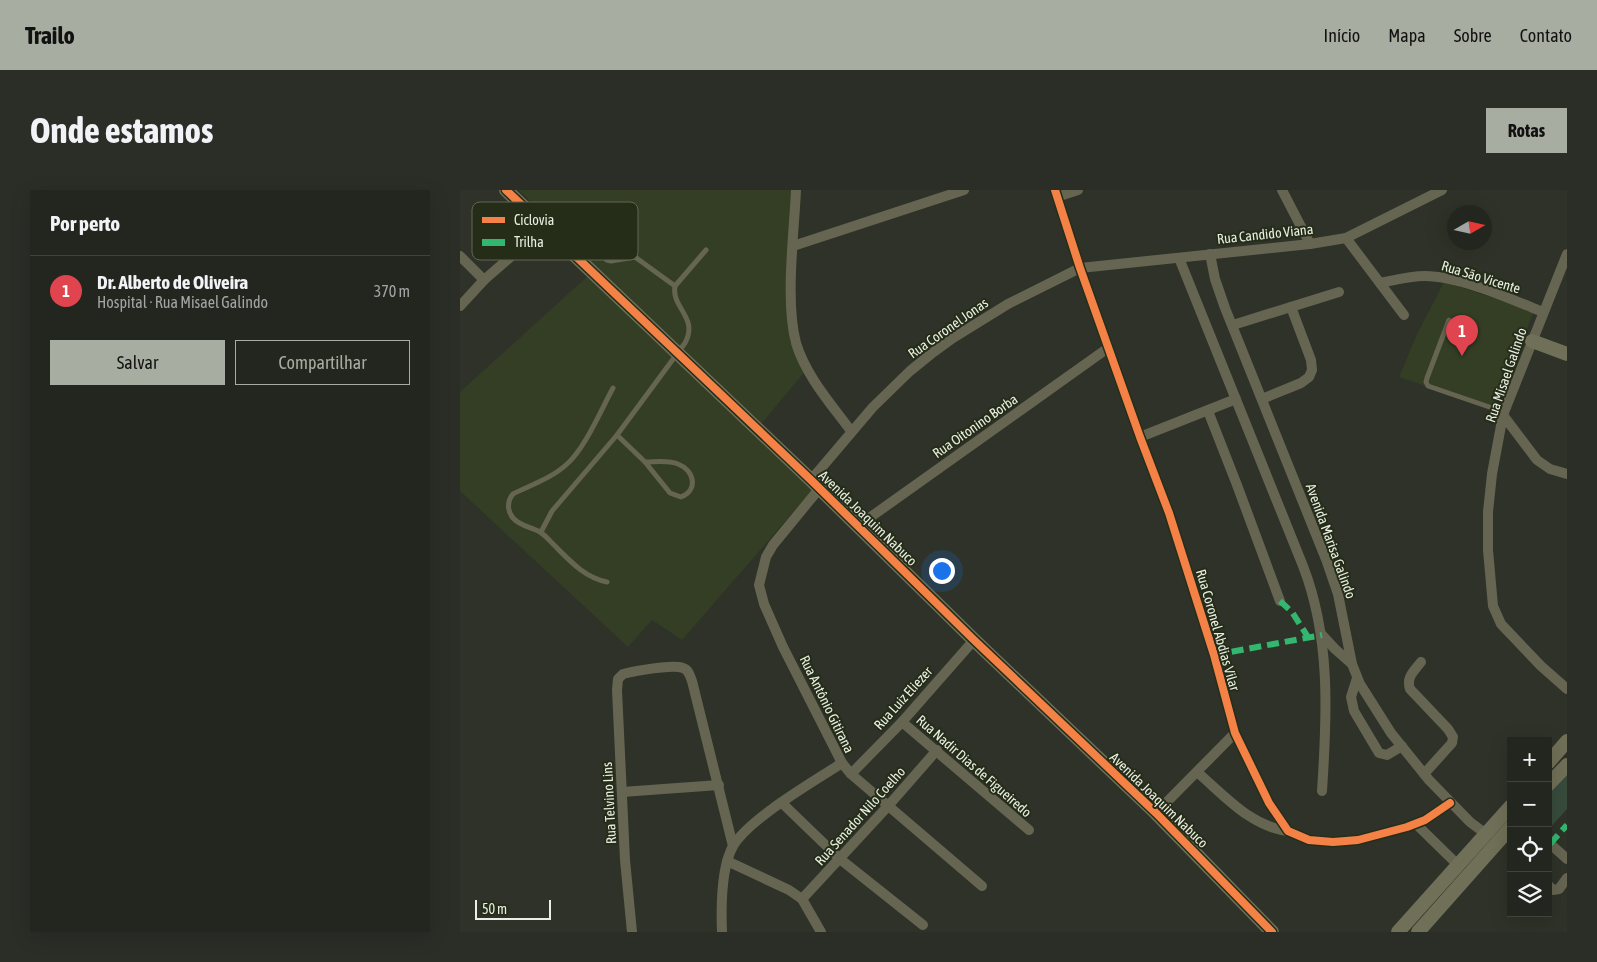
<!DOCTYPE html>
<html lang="pt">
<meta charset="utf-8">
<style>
body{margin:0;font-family:"Asap Condensed",sans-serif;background:#2a2e27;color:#f1f3f6}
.controls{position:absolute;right:15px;bottom:15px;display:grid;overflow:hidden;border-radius:0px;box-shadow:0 5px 20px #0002}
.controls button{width:45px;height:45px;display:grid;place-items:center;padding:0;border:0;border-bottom:1px solid #3f433c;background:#22261e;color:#f1f3f6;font:25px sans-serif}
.compass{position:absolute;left:987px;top:15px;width:45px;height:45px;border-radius:50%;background:#22261e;box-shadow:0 5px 20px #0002;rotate:81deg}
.scale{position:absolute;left:15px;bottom:12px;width:76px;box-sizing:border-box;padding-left:5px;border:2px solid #e9efe2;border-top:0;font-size:14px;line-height:18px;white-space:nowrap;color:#e9efe2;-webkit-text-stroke:4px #252d19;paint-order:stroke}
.you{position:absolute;left:481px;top:380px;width:18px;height:18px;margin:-12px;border:4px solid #fff;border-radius:50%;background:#1a73e8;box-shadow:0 0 0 8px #1a73e833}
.badge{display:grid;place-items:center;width:32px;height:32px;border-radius:50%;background:#a8ada1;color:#fff;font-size:16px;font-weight:700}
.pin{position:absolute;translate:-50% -41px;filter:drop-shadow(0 1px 2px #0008)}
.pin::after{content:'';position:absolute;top:26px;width:18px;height:15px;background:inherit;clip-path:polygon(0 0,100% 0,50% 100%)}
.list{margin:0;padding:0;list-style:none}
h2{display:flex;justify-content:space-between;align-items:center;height:65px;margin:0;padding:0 20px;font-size:21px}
h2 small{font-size:16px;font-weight:400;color:#a2a5a4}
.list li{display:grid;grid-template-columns:32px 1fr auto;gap:15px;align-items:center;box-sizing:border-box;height:70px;padding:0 20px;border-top:1px solid #3f433c}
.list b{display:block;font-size:19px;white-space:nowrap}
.list p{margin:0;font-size:16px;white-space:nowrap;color:#a2a5a4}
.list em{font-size:16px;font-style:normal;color:#a2a5a4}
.actions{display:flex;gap:10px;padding:15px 20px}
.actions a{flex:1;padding:11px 0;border:1px solid #a8ada1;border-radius:0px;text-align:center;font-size:18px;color:#a8ada1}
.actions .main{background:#a8ada1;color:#111}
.icon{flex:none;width:28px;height:28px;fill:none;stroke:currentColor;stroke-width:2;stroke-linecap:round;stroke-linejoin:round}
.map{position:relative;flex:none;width:1107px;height:742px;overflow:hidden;border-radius:0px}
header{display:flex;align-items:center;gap:30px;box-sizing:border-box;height:70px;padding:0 25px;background:#a8ada1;color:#111}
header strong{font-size:24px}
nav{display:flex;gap:28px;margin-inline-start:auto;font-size:18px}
.intro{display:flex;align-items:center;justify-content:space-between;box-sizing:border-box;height:120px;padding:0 30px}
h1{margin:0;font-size:35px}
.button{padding:12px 22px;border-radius:0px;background:#a8ada1;color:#111;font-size:18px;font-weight:700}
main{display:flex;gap:30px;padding:0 30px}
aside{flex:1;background:#22261e;border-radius:0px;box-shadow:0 5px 20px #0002}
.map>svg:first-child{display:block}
.built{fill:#333e25}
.building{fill:#384b3b}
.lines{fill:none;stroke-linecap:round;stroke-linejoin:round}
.lane{stroke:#666552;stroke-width:5}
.street{stroke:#666552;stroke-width:10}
.secondary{stroke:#706f57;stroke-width:14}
.quiet{stroke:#33b770;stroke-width:6;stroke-dasharray:12 6;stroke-linecap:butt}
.cycleway-casing{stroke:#252d19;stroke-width:11}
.cycleway{stroke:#f48246;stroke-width:8}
.labels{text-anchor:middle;stroke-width:4;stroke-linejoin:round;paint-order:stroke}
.street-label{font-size:14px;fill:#e9efe2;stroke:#252d19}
.key{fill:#252d19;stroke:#606755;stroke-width:1}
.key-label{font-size:14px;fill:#e9efe2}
</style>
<header>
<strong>Trailo</strong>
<nav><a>Início</a><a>Mapa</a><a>Sobre</a><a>Contato</a></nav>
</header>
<div class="intro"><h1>Onde estamos</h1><a class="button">Rotas</a></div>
<main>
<aside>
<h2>Por perto<small></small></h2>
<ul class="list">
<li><span class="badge" style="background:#e0444e">1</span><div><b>Dr. Alberto de Oliveira</b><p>Hospital · Rua Misael Galindo</p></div><em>370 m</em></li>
</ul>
<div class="actions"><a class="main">Salvar</a><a>Compartilhar</a></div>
</aside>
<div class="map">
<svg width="1107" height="742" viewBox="0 0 1107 742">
<rect width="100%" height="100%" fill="#2e3228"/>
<g class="built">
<polygon points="59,0 341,0 330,152 348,178 296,240 355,297 222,450 192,430 168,457 0,301 0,202 131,83 279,224"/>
<polygon points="984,92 1074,121 1035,220 939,187 957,144"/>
</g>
<polygon class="building" points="1107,582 1107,619 1088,640 1088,601"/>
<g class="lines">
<g class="lane">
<polyline points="104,55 113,49 123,49 147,70 151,71 175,67 215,96"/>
<polyline points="989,130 967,188 966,192 968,196 1044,222"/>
<path d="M157,245L185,272L210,303L221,307C239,300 234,280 218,274C208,270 196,272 185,272"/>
<path d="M81,342L92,321L157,245L225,153C239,127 211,118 215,96L246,60"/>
<path d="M147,392C124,387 110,371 94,355C90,351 85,345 80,342C71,337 60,336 53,328C47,321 47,311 53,304C71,295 92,288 107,274C125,258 141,220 153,198"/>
</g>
<g class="street">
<path d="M336,0C334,45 325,111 336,153C346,186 371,214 391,241"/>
<polyline points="595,0 620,78 680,247 709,323 754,465 775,543 809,613 828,641 849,650 873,652 898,650 947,637 965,630 990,613"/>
<polyline points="822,0 850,54"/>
<polyline points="597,7 618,0"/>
<polyline points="886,48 944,125"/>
<polyline points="333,56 504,0"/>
<polyline points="750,64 755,89 765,118 867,372 878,404 892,474 900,494 931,543 969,590 1010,632 1026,644"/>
<polyline points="1107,64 1043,225 1032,284 1028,322 1028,360 1033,416 1041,434 1081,476 1107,499"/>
<polyline points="0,66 24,90"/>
<path d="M719,68L843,376C871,448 867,526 862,601"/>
<path d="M920,93C935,90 950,86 965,86C999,86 1051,109 1083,122"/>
<polyline points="0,116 24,90 85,37"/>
<polyline points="773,135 879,102"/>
<polyline points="802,209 841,193 849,187 852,180 851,170 831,117"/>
<polyline points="748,221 777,295 820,411"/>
<polyline points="1043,225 1077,270 1090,279 1107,284"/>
<polyline points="680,247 776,209"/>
<polyline points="351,290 413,217 450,181 471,164 493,148 548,114 620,78 850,54 886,48 982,0"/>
<polyline points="359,299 313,355 306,367 299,395 304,414 323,457 382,573 391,584 522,696"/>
<polyline points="398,336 648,158"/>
<polyline points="862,445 875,459 892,474"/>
<path d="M961,472C954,481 946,487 950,499L988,539L993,547L992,553L964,584"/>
<polyline points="897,488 891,507 894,521 919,563 927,565 942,556"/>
<polyline points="442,532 569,640"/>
<path d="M737,582C764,605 791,637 828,641"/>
<polyline points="391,584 442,532 514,450"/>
<polyline points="162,602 259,595"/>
<polyline points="322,613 380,669 463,735"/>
<polyline points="696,623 775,543"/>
<polyline points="956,634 998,675"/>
<polyline points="1088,652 1107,669"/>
<polyline points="267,671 329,700 342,709 361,742"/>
<polyline points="1088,695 1093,700 1099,699 1107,688"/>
<polyline points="342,709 429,615 477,560"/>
<path d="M172,742L165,670L157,500L158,489L163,484C175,481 212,474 223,478C229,480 230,486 232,491L273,656"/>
<path d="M262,742C261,717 261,678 273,656C290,628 353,592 382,573"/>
</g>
<g class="secondary">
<polyline points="46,0 351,290 514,450 696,623 812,742"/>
<polyline points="1072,151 1107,164"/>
<polyline points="1088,573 1107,551"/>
<polyline points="1088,595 1107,575"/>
<polyline points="938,742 1051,616"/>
<polyline points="958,742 1051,637"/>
</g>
<g class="quiet">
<polyline points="820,411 832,422 848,447"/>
<polyline points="754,465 862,445"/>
<polyline points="1090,654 1107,635"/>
</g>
<g class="cycleway-casing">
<g id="cycleway">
<polyline points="46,0 351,290 514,450 696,623 812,742"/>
<polyline points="595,0 620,78 680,247 709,323 754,465 775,543 809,613 828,641 849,650 873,652 898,650 947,637 965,630 990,613"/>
</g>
</g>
<use href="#cycleway" class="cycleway"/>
</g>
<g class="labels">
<g class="street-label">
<text transform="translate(805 44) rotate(-6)" y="5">Rua Candido Viana</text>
<text transform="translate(1021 87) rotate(17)" y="5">Rua São Vicente</text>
<text transform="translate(488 138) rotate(-35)" y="5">Rua Coronel Jonas</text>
<text transform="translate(1046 185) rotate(-71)" y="5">Rua Misael Galindo</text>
<text transform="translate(515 236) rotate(-35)" y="5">Rua Oitonino Borba</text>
<text transform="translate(408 328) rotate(44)" y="5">Avenida Joaquim Nabuco</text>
<text transform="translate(871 351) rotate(70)" y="5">Avenida Marisa Galindo</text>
<text transform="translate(758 440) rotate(74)" y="5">Rua Coronel Abdias Vilar</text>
<text transform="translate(443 508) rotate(-48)" y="5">Rua Luiz Eliezer</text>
<text transform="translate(367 514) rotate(64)" y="5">Rua Antônio Gitirana</text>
<text transform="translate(514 576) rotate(41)" y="5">Rua Nadir Dias de Figueiredo</text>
<text transform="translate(699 610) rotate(44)" y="5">Avenida Joaquim Nabuco</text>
<text transform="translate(149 613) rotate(-93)" y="5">Rua Telvino Lins</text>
<text transform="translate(400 626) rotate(-48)" y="5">Rua Senador Nilo Coelho</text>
</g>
</g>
<rect x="12" y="12" width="166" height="58" rx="8" class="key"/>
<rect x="22" y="27" width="23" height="6" fill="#f48246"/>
<rect x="22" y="49" width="23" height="7" fill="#33b770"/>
<g class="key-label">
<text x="54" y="35">Ciclovia</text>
<text x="54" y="57">Trilha</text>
</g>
</svg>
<div class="controls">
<button>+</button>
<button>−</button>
<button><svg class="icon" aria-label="locate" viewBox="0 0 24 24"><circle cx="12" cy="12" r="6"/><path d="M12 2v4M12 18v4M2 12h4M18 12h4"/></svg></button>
<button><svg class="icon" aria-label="layers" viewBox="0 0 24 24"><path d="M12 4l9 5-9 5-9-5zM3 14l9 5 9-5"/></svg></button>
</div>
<svg class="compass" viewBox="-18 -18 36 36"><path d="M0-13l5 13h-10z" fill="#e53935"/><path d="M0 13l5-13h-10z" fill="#a2a5a4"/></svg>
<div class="scale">50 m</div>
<div class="you"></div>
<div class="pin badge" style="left:1002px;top:166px;background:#e0444e">1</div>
</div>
</main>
